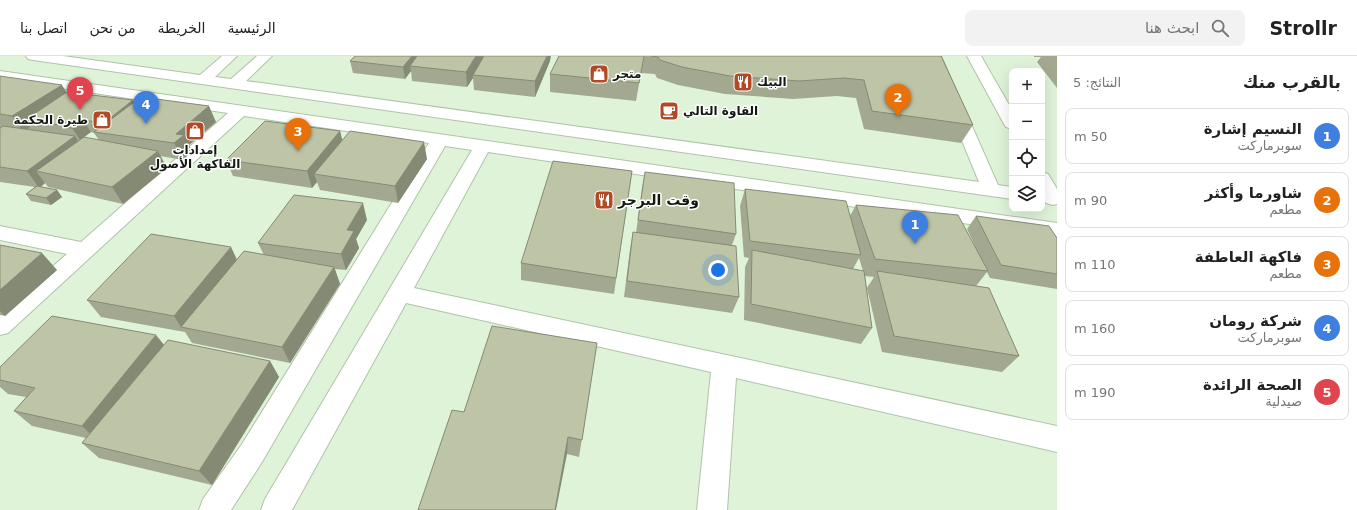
<!DOCTYPE html>
<html lang="ar">
<meta charset="utf-8">
<style>
body{margin:0;font-family:"DejaVu Sans",Cairo,sans-serif;background:#f2f2f2;color:#222;direction:rtl}
.controls{position:absolute;right:12px;top:12px;display:grid;overflow:hidden;border-radius:8px;box-shadow:0 4px 16px #0002}
.controls button{width:36px;height:36px;display:grid;place-items:center;padding:0;border:0;border-bottom:1px solid #e0e0e0;background:#fff;color:#222;font:20px sans-serif}
.you{position:absolute;left:718px;top:214px;width:14px;height:14px;margin:-10px;border:3px solid #fff;border-radius:50%;background:#1a73e8;box-shadow:0 0 0 6px #1a73e833}
.badge{display:grid;place-items:center;width:26px;height:26px;border-radius:50%;background:#b24b25;color:#fff;font-size:13px;font-weight:700}
.pin{position:absolute;translate:-50% -33px;filter:drop-shadow(0 1px 2px #0008)}
.pin::after{content:'';position:absolute;top:21px;width:14px;height:12px;background:inherit;clip-path:polygon(0 0,100% 0,50% 100%)}
.list{margin:0;padding:0;list-style:none}
h2{display:flex;justify-content:space-between;align-items:center;height:52px;margin:0;padding:0 16px;font-size:17px}
h2 small{font-size:13px;font-weight:400;color:#767676}
.list li{display:grid;grid-template-columns:26px 1fr auto;gap:12px;align-items:center;box-sizing:border-box;height:56px;margin:0 8px 8px;padding:0 8px;border:1px solid #e0e0e0;border-radius:8px}
.list b{display:block;font-size:15px;white-space:nowrap}
.list p{margin:0;font-size:13px;white-space:nowrap;color:#767676}
.list em{font-size:13px;font-style:normal;color:#767676}
.icon{flex:none;width:22px;height:22px;fill:none;stroke:currentColor;stroke-width:2;stroke-linecap:round;stroke-linejoin:round}
.map{position:relative;flex:none;width:1057px;height:454px;overflow:hidden;direction:ltr}
header{display:flex;align-items:center;gap:24px;box-sizing:border-box;height:56px;padding:0 20px;background:#fff;border-bottom:1px solid #e0e0e0}
header strong{font-size:19px}
nav{display:flex;gap:22px;margin-inline-start:auto;font-size:14px}
.search{width:280px;height:36px;background:#f2f2f2;display:flex;align-items:center;gap:10px;box-sizing:border-box;padding:0 14px;border-radius:8px;color:#767676;font-size:15px}
main{display:flex}
aside{flex:1;background:#fff}
.map>svg:first-child{display:block}
.lines{fill:none;stroke-linecap:round;stroke-linejoin:round}
.street-casing{stroke:#b0c3a9;stroke-width:2}
.street{fill:#fff;fill-rule:evenodd}
.wall{fill:#a3a990;fill-rule:evenodd}
.shaded-wall{fill:#858a75}
.building{fill:#bec5a7;stroke:#858a75}
.labels{text-anchor:middle;stroke-width:3;stroke-linejoin:round;paint-order:stroke}
.far-poi-label{font-size:12px;font-weight:bold;fill:#121910;stroke:#fff;text-anchor:start}
.poi-label{font-size:14px;font-weight:bold;fill:#121910;stroke:#fff;text-anchor:start}
</style>
<header>
<strong>Strollr</strong>
<div class="search"><svg class="icon" aria-label="search" viewBox="0 0 24 24"><circle cx="10" cy="10" r="6"/><path d="M15 15l6 6"/></svg>ابحث هنا</div>
<nav><a>الرئيسية</a><a>الخريطة</a><a>من نحن</a><a>اتصل بنا</a></nav>
</header>
<main>
<aside>
<h2>بالقرب منك<small>النتائج: 5</small></h2>
<ul class="list">
<li><span class="badge" style="background:#3f7fe0">1</span><div><b>النسيم إشارة</b><p>سوبرماركت</p></div><em>50 m</em></li>
<li><span class="badge" style="background:#e8710a">2</span><div><b>شاورما وأكثر</b><p>مطعم</p></div><em>90 m</em></li>
<li><span class="badge" style="background:#e8710a">3</span><div><b>فاكهة العاطفة</b><p>مطعم</p></div><em>110 m</em></li>
<li><span class="badge" style="background:#3f7fe0">4</span><div><b>شركة رومان</b><p>سوبرماركت</p></div><em>160 m</em></li>
<li><span class="badge" style="background:#e0444e">5</span><div><b>الصحة الرائدة</b><p>صيدلية</p></div><em>190 m</em></li>
</ul>
</aside>
<div class="map">
<svg width="1057" height="454" viewBox="0 0 1057 454">
<rect width="100%" height="100%" fill="#def3d8"/>
<g class="lines">
<g class="street-casing">
<g id="street">
<polygon points="26,0 63,0 200,19 222,0 237,0 215,21 231,23 257,0 272,0 246,25 979,126 927,0 941,0 998,129 1012,131 1012,143 33,4 28,3"/>
<polygon points="967,0 981,0 1012,54 1012,73 1006,71 1004,68"/>
<polygon points="0,15 1057,167 1057,181 488,96 414,232 1057,370 1057,396 736,322 727,454 697,454 711,316 406,247 292,454 261,454 265,443 472,94 445,90 262,406 231,454 199,454 203,443 242,388 429,87 244,60 8,277 0,279 0,256 67,198 0,184 0,170 81,186 228,57 0,23"/>
<polygon points="1042,116 1048,118 1057,133 1057,148 1053,149 1046,147 1042,140"/>
</g>
</g>
<use href="#street" class="street"/>
</g>
<g class="wall">
<polygon points="559,0 941,0 973,69 961,87 864,73 856,42 837,40 793,43 725,38 678,29 657,22 655,18 641,17 636,45 550,36 550,18"/>
<polygon points="1034,0 1057,0 1057,32 1037,6 1041,1 1034,1"/>
<polygon points="350,5 550,5 535,41 474,34 473,22 467,31 412,25 411,15 405,23 353,17"/>
<path d="M0,20L66,37L134,46L216,66L189,89L192,95L183,104L160,100L167,112L123,148L48,131L45,127L41,131L57,134L62,141L51,149L31,145L26,138L35,131L0,126ZM91,76L94,77L99,84L79,85L78,84H80Z"/>
<polygon points="340,75 342,84 427,103 398,147 320,134 317,126 312,132 233,120 226,104"/>
<polygon points="632,115 614,238 521,224 521,207"/>
<polygon points="645,116 736,178 732,189 739,241 732,257 624,241 630,193 633,176 636,177 642,132"/>
<path d="M745,133L850,160L856,149L983,207L967,173L976,160L1057,182V233L990,222L987,216L976,230L1019,300L1002,316L882,296L867,232L874,221L865,220L872,272L861,288L744,264L745,211L749,202L744,201L740,150ZM859,202L863,215L853,213Z"/>
<polygon points="367,164 356,183 359,192 346,214 335,213 340,228 290,307 192,287 185,276 101,261 87,244 237,203 264,199 258,187"/>
<polygon points="0,189 57,214 5,260 0,259"/>
<polygon points="164,289 270,305 279,321 212,429 99,402 82,387 86,382 32,370 14,355 26,341 8,338 0,331 0,311"/>
<polygon points="594,306 579,401 567,398 464,356"/>
</g>
<g class="shaded-wall">
<polygon points="412,0 422,0 410,10 411,15 405,23 403,11"/>
<polygon points="476,0 486,0 473,19 473,22 467,31 466,16"/>
<polygon points="547,0 551,0 550,5 535,41 535,25"/>
<polygon points="62,29 71,44 25,64 30,71 23,76 12,60"/>
<polygon points="133,44 140,56 111,78 104,67"/>
<polygon points="209,50 216,66 189,89 192,95 183,104 174,87 176,78"/>
<polygon points="83,64 91,76 80,84 72,72"/>
<polygon points="340,75 344,91 314,118 317,126 312,132 307,115"/>
<polygon points="75,80 86,96 36,115 45,127 39,132 27,115"/>
<polygon points="424,86 427,103 398,147 395,130"/>
<polygon points="158,95 167,112 123,148 112,131"/>
<polygon points="57,134 62,141 51,149 46,142"/>
<polygon points="363,147 367,164 356,183 359,192 346,214 341,198 347,174"/>
<polygon points="231,191 239,208 181,271 174,260"/>
<polygon points="42,197 57,214 5,260 0,255 0,234"/>
<polygon points="334,211 340,228 290,307 282,291"/>
<polygon points="156,279 169,295 98,385 82,370"/>
<polygon points="270,305 279,321 212,429 199,415"/>
<polygon points="568,381 567,398 556,454 555,454"/>
</g>
<g class="building">
<polygon points="355,0 412,0 403,11 350,5"/>
<polygon points="417,0 476,0 466,16 410,10"/>
<polygon points="484,0 547,0 535,25 473,19"/>
<polygon points="559,0 644,0 639,27 550,18"/>
<polygon points="651,0 941,0 973,69 872,55 864,24 844,22 799,25 730,20 682,11 660,4 658,1"/>
<polygon points="0,20 62,29 12,60 0,58"/>
<polygon points="67,36 133,44 104,67 83,64 72,72 64,71 67,70 25,64"/>
<polygon points="141,41 209,50 176,78 184,79 174,87 94,76"/>
<polygon points="265,65 340,75 307,115 226,104"/>
<polygon points="3,70 75,80 27,115 0,111 0,72"/>
<polygon points="350,75 424,86 395,130 314,118"/>
<polygon points="84,81 158,95 112,131 36,115"/>
<polygon points="553,105 632,115 616,222 521,207"/>
<polygon points="645,116 734,127 736,178 638,164"/>
<polygon points="37,130 57,134 46,142 26,138"/>
<polygon points="745,133 846,145 861,199 750,185"/>
<polygon points="294,139 363,147 347,174 354,175 341,198 258,187"/>
<polygon points="856,149 958,159 988,215 875,203"/>
<polygon points="976,160 1049,170 1057,182 1057,218 1001,209"/>
<polygon points="633,176 736,190 739,241 627,225"/>
<polygon points="151,178 231,191 174,260 87,244"/>
<polygon points="0,189 42,197 0,234"/>
<polygon points="752,194 864,215 872,272 751,248"/>
<polygon points="244,195 334,211 282,291 181,271"/>
<polygon points="877,215 989,232 1019,300 894,280"/>
<polygon points="52,260 156,279 82,370 14,355 35,332 0,324 0,311"/>
<polygon points="492,270 597,287 582,384 568,381 555,454 418,454 452,354 464,356"/>
<polygon points="168,284 270,305 199,415 82,387"/>
</g>
<defs>
<g id="shop-square" transform="scale(1)"><rect x="-9" y="-9" width="18" height="18" rx="4" fill="#b24b25" stroke="#fff"/><path d="M-5-2.5h2.3a2.7 3.5 0 0 1 5.4 0H5L5.5 6h-11ZM-1.5-2.5h3a1.5 2.3 0 0 0-3 0Z" fill="#fff"/></g>
<g id="restaurant-square" transform="scale(1)"><rect x="-9" y="-9" width="18" height="18" rx="4" fill="#b24b25" stroke="#fff"/><path d="M-5-6h1v4h1v-4h1v4h1v-4h1v5L-1.5 .5V6h-2V.5L-5-1ZM5-6V6H3V1.5H1.5Q1.5-4 5-6Z" fill="#fff"/></g>
<g id="cafe-square" transform="scale(1)"><rect x="-9" y="-9" width="18" height="18" rx="4" fill="#b24b25" stroke="#fff"/><path d="M-5.5-4.5H6V0H3Q3 3.5 0 3.5H-2.5Q-5.5 3.5-5.5 0ZM3-3.2v2h1.7v-2ZM-6 4.5H4V6H-6Z" fill="#fff"/></g>
</defs>
<g fill-rule="evenodd">
<use href="#shop-square" x="599" y="18"/>
<use href="#restaurant-square" x="743" y="26"/>
<use href="#cafe-square" x="669" y="55"/>
<use href="#shop-square" x="102" y="64"/>
<use href="#shop-square" x="195" y="75"/>
<use href="#restaurant-square" x="604" y="144"/>
</g>
<g class="labels">
<g class="far-poi-label">
<text x="613" y="22">متجر</text>
<text x="757" y="30">البيك</text>
<text x="683" y="59">القاوة التالي</text>
<text x="88" y="68" text-anchor="end">طيرة الحكمة</text>
<text x="195" y="98" text-anchor="middle">إمدادات<tspan x="195" dy="14">الفاكهة الأصول</tspan></text>
</g>
<g class="poi-label">
<text x="618" y="149">وقت البرجر</text>
</g>
</g>
</svg>
<div class="controls">
<button>+</button>
<button>−</button>
<button><svg class="icon" aria-label="locate" viewBox="0 0 24 24"><circle cx="12" cy="12" r="6"/><path d="M12 2v4M12 18v4M2 12h4M18 12h4"/></svg></button>
<button><svg class="icon" aria-label="layers" viewBox="0 0 24 24"><path d="M12 4l9 5-9 5-9-5zM3 14l9 5 9-5"/></svg></button>
</div>
<div class="you"></div>
<div class="pin badge" style="left:915px;top:188px;background:#3f7fe0">1</div>
<div class="pin badge" style="left:898px;top:61px;background:#e8710a">2</div>
<div class="pin badge" style="left:298px;top:95px;background:#e8710a">3</div>
<div class="pin badge" style="left:146px;top:68px;background:#3f7fe0">4</div>
<div class="pin badge" style="left:80px;top:54px;background:#e0444e">5</div>
</div>
</main>
